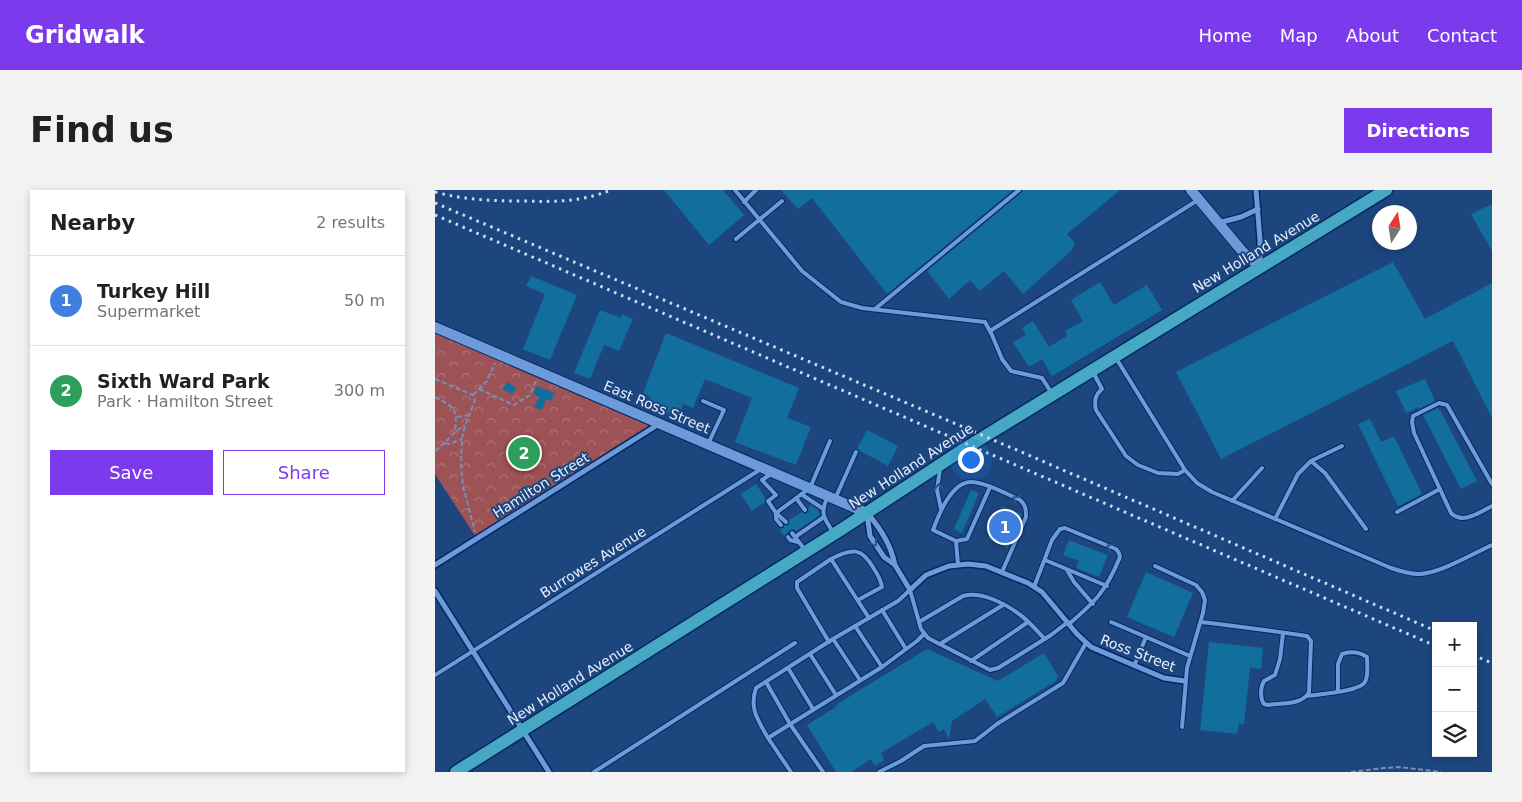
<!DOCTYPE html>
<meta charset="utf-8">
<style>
body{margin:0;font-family:"DejaVu Sans",sans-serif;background:#f2f2f2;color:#202124}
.controls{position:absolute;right:15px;bottom:15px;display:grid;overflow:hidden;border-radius:0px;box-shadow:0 2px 8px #0003}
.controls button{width:45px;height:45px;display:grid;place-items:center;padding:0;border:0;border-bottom:1px solid #e0e0e0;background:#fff;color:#202124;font:25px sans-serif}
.compass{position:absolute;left:937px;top:15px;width:45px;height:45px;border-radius:50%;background:#fff;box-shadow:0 2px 8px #0003;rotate:12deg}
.you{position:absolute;left:535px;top:269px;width:18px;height:18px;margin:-12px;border:4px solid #fff;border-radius:50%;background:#1a73e8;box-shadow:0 0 0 8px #1a73e833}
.badge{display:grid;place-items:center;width:32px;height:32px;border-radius:50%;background:#7c3aed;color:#fff;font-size:16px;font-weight:700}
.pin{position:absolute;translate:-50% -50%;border:2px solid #fff;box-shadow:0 1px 5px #0006}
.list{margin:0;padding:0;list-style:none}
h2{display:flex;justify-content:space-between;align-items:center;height:65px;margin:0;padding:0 20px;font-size:21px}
h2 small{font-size:16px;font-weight:400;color:#757577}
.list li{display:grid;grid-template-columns:32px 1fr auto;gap:15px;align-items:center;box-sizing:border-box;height:90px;padding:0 20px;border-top:1px solid #e0e0e0}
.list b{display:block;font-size:19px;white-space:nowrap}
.list p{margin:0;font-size:16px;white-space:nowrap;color:#757577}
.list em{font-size:16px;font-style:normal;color:#757577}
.actions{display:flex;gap:10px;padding:15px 20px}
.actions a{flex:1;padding:11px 0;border:1px solid #7c3aed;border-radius:0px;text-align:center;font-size:18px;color:#7c3aed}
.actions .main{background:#7c3aed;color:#fff}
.icon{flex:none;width:28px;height:28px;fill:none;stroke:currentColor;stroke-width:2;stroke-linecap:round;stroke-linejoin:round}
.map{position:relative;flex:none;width:1057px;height:582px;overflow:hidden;border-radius:0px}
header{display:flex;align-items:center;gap:30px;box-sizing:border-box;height:70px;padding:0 25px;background:#7c3aed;color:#fff}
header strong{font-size:24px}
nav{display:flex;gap:28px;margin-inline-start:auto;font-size:18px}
.intro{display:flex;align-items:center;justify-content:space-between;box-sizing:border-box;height:120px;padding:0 30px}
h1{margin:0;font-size:35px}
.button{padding:12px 22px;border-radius:0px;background:#7c3aed;color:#fff;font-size:18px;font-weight:700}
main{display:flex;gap:30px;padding:0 30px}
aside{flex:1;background:#fff;border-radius:0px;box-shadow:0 2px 8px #0003}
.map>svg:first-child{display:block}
.forest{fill:url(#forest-crowns)}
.building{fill:#126f9d}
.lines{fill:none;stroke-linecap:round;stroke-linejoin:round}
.lane-casing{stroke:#002a61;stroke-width:6}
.street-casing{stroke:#002a61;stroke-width:8}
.secondary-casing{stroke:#002a61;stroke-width:12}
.primary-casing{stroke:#002a61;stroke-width:15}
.path{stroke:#7691b7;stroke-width:2;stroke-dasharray:5 2.5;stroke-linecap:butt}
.lane{stroke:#6d9ada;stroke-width:4}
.street{stroke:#6d9ada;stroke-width:5}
.secondary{stroke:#6d9ada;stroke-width:10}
.primary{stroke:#47a8c3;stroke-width:12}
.rail{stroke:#d0ddef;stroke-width:3;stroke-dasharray:2.5 5;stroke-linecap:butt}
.oneway{stroke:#29538d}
.labels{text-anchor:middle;stroke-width:4;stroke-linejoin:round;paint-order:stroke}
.street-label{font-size:14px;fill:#e6effd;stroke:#1d467f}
</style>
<header>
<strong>Gridwalk</strong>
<nav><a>Home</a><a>Map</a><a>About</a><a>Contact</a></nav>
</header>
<div class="intro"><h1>Find us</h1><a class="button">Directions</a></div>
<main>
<aside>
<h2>Nearby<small>2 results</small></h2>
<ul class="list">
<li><span class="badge" style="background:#3f7fe0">1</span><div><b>Turkey Hill</b><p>Supermarket</p></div><em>50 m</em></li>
<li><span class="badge" style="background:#2e9e5b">2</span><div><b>Sixth Ward Park</b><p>Park · Hamilton Street</p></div><em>300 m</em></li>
</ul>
<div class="actions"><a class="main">Save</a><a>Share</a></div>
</aside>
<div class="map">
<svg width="1057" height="582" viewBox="0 0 1057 582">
<defs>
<pattern id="forest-crowns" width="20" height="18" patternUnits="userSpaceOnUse" patternTransform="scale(1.25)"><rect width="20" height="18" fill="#9d5256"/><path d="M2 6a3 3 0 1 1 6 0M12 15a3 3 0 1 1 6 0" fill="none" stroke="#af7478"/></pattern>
</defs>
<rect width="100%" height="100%" fill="#1d467f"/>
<polygon class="forest" points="0,137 225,233 42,349 0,284"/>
<g class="building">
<polygon points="229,0 288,0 309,25 274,55"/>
<polygon points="346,0 578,0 452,104 377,8 363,19"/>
<polygon points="588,0 685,0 632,44 640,53 636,61 588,104 569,81 545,101 535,90 514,109 492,81 586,3"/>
<polygon points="1057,14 1057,61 1036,24"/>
<polygon points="958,72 990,129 1057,93 1057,228 1018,151 786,269 741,182"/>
<polygon points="96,86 142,105 115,170 88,159 110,104 91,96"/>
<polygon points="665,92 679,115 712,95 727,120 617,186 607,169 594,177 578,152 591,145 587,138 598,131 614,157 632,146 630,141 648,131 636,110"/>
<polygon points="165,120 186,128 187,124 198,129 184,161 169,155 155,189 139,183"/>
<polygon points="231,143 364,198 352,228 376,237 361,275 300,252 317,208 270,189 258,218 248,214 244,227 212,214 215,206 208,203"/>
<polygon points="990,189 1000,211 984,219 984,217 971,223 961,201"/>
<polygon points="71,192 81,197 78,204 68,200"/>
<polygon points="102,196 120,203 116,211 111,209 107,220 99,217 104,207 98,204"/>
<polygon points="1003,218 1004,221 1005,220 1042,291 1026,299 988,225"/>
<polygon points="935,229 946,252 959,246 987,304 963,316 923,234"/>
<polygon points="432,240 463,256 453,276 422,259"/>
<polygon points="321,294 330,308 330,312 317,321 306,304"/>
<polygon points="536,300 544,303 527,343 519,339"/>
<polygon points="376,315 382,319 385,325 361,341 358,339 355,340 349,346 344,338 347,339 350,335 353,335 354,330 367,322 369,324 372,323 374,321 373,318"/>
<polygon points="567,316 587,324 573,358 553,349"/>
<polygon points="634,350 673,365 664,387 641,378 644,371 628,365"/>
<polygon points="711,382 758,403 739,447 692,427"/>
<polygon points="774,452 828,458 826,479 815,478 809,534 804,533 802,544 765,540"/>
<polygon points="492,459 563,491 609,463 623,486 621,491 562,527 550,509 517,531 514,549 509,539 504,542 498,532 446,563 449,570 440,576 436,569 416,582 401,582 372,535 401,517 402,514"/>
</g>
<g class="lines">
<g class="lane-casing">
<g id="lane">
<polyline points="300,0 367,81 406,112 427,118 550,132 557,145 567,169 576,181 607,188 616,202"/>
<polyline points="309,12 321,0"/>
<polyline points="301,49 347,11"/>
<polyline points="440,119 584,0"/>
<polyline points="555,141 763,10"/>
<path d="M681,168L750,280L762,293L777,302L956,378C965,381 974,384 983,384C1004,384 1037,364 1057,355"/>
<path d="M658,182L667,199C660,205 659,211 661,220L691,266L703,275L723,283L743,284L750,280"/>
<polyline points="268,211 289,220 273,254"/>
<polyline points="876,271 907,256"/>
<polyline points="505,279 502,300 506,319"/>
<polyline points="336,284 327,290 341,305 333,311 341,323 351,332"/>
<path d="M1057,294L1012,215L1004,213L978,226L977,232L979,243L1016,323C1028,335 1045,322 1057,316"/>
<polyline points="366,304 387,318"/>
<polyline points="361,308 370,320"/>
<path d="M392,308C385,324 389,328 398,342"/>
<polyline points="400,309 421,262"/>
<polyline points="797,311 827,278"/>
<polyline points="962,322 1005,299"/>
<polyline points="341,323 375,298 395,251"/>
<polyline points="341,323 341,329 346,335"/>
<polyline points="840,329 863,284 876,271 890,283 931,339"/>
<polyline points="357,343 370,360"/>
<polyline points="353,347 355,350 363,352"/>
<polyline points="360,347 389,327"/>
<polyline points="521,351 532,349 555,297"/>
<path d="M396,369C417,358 427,357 439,379C443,385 446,390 447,397L423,410"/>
<polyline points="610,370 672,396"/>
<path d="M523,375L521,351L498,340C504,324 517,290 538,292C552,293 572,304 585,310C591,315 591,320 591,327L567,382"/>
<polyline points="720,376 761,395 767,402 770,410 768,423 752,478 747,537"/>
<polyline points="632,380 639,392 658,414"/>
<path d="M599,397L617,350L625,339L630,338L681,359L684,363L685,367C671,401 661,411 634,434"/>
<polyline points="447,420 471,459"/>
<path d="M484,432L528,406C546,401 569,413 584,424C593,430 602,441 610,449"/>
<polyline points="676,432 711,447 699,476"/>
<path d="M766,432C801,436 837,441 872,446L876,451L874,502C868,515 846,513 833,515L829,514C825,508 825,498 829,491L840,485L845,469L848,443"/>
<polyline points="420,436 447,477"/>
<path d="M489,444L482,451L447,477L333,548C323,530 314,519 321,498L398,449L463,411L475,400L486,439L493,448L555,480L563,478L616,445L633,432"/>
<polyline points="711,447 755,466"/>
<polyline points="398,449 425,490"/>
<polyline points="394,452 362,398 362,392 396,369 434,428"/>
<polyline points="505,454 568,415"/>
<polyline points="375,464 401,505"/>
<polyline points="536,471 593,432"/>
<polyline points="353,478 378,519"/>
<polyline points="0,485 326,279"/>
<polyline points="331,492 355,534 388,582"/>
<path d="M872,506C884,504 924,502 930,492C934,485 932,475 932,467C924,462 916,461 907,464L903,474V501"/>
<polyline points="333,548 356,582"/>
<polyline points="159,582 360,453"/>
<polyline points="444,582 466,571 489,556 540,551 562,534 628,493 651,453"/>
</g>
</g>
<g class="street-casing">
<g id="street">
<polyline points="821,0 825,50 825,77"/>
<polyline points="783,33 806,27 823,19"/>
<polyline points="432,324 435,346 449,367 460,375 475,400 491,385 514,376 533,374 551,376 593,393 607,402 642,444 656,457 729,488 750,491"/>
<path d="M433,324C446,339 456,355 460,375"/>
<polyline points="0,375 224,234"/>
<polyline points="0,401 114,582"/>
</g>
</g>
<g class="secondary-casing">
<g id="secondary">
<polyline points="756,0 807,61 825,77"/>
<polyline points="0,137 432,323"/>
</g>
</g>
<g class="primary-casing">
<polyline id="primary" points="21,582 407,339 529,259 951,0"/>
</g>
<g class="path">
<polyline points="0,189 38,205 40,210 29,239 27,249 26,275 28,296 40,342"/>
<polyline points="44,199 79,215 95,205 101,191"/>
<polyline points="38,205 52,191 60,173"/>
<path d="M0,207C19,217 23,218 20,241"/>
<polyline points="22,227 34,225"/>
<polyline points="10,253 14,254 27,249"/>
<path d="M0,261C11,253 18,242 30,235"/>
<polyline points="916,582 949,578 964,577 1006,582"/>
</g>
<use href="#lane" class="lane"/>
<use href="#street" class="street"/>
<use href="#secondary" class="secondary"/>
<use href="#primary" class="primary"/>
<g class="rail">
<path d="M0,2C30,10 58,11 88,11C120,12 146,12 176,0"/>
<polyline points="0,13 533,239 1001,441"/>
<polyline points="0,25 1001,456"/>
<polyline points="1038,465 1057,473"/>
</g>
</g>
<defs><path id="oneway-chevron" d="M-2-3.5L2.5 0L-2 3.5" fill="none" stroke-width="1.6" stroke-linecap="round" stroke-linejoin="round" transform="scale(1.25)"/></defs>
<g class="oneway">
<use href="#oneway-chevron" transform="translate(504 297) rotate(-89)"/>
<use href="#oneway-chevron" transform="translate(581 309) rotate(-152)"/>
<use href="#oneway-chevron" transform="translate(439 353) rotate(56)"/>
<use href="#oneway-chevron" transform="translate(675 357) rotate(-154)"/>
</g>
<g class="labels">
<g class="street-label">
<text transform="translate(821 62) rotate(-31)" y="5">New Holland Avenue</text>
<text transform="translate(222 217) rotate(23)" y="5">East Ross Street</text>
<text transform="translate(476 276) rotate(-33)" y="5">New Holland Avenue</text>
<text transform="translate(106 295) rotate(-32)" y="5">Hamilton Street</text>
<text transform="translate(158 372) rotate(-32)" y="5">Burrowes Avenue</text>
<text transform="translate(703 463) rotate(21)" y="5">Ross Street</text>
<text transform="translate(135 493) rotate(-32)" y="5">New Holland Avenue</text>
</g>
</g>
</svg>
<div class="controls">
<button>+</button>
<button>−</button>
<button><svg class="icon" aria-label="layers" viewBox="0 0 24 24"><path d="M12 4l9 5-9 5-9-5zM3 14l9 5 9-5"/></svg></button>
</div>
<svg class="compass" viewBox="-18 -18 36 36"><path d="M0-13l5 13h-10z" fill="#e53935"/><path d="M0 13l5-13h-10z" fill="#757577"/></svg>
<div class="you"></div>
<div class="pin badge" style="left:570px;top:337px;background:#3f7fe0">1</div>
<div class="pin badge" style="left:89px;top:263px;background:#2e9e5b">2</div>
</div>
</main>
